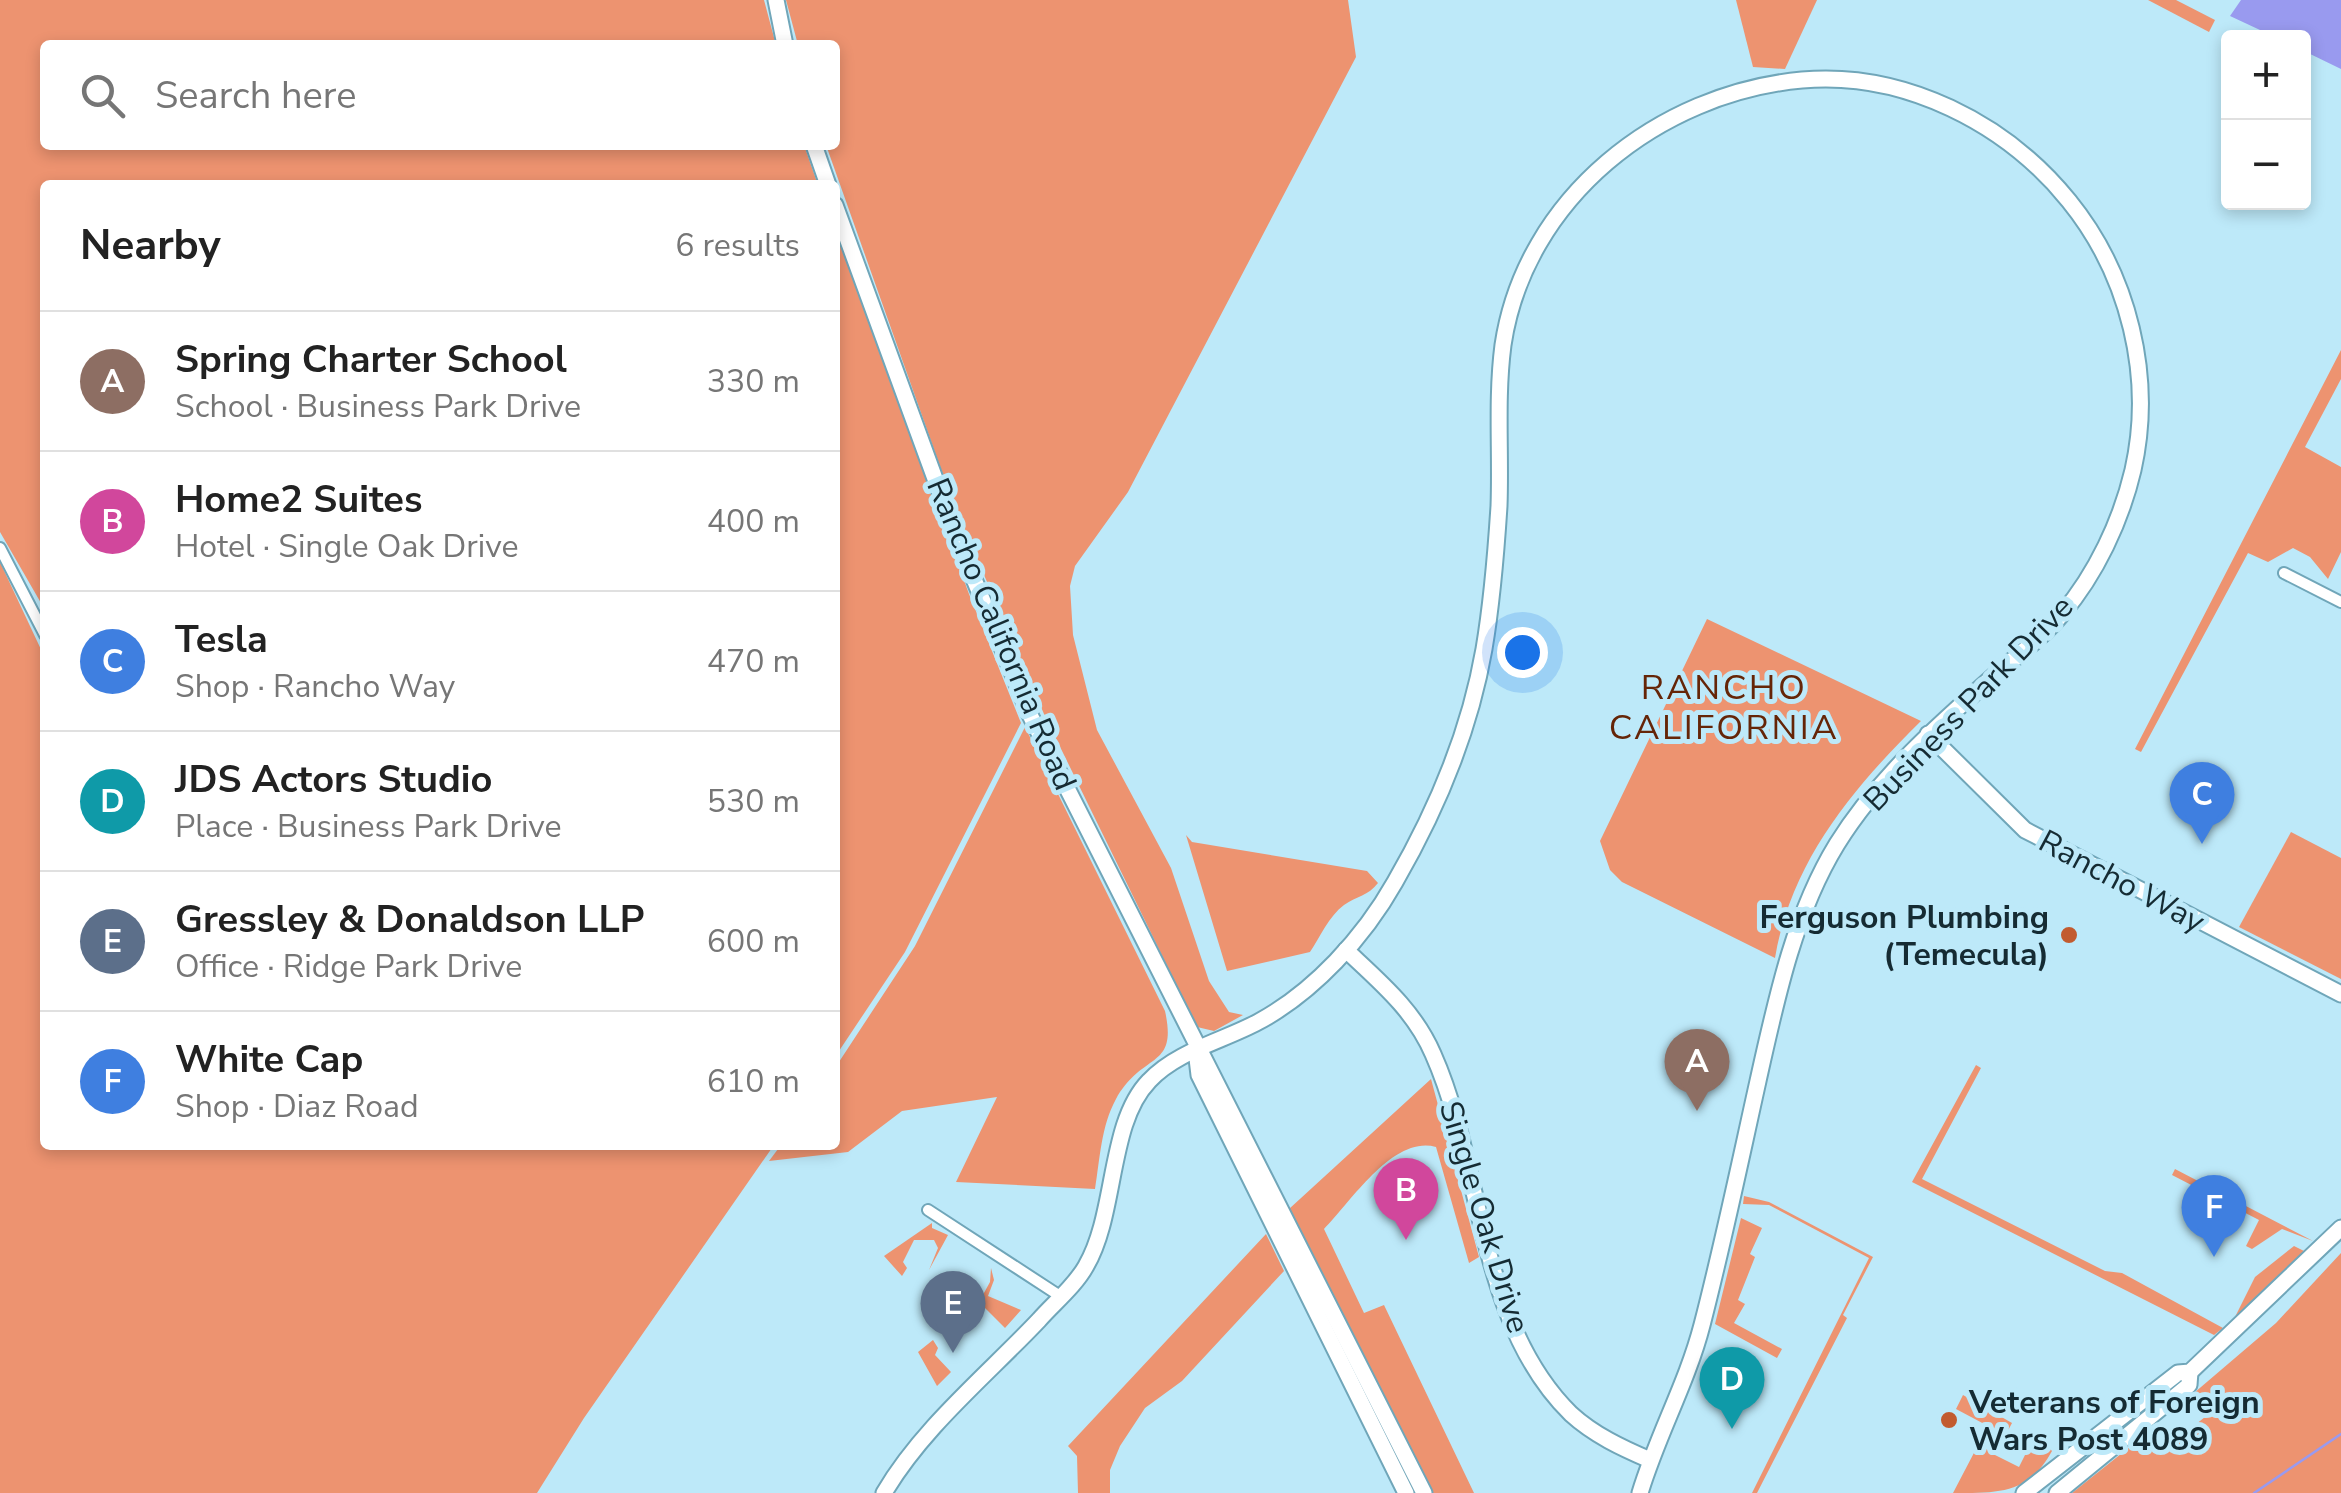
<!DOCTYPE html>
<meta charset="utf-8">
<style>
body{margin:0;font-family:"Nunito Sans",sans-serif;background:#f6f6f6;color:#222}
.controls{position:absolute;right:30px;top:30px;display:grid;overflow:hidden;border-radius:10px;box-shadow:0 5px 15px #0003}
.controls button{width:90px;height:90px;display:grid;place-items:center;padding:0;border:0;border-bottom:2px solid #e0e0e0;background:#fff;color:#222;font:50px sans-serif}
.you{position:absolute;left:1522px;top:652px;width:35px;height:35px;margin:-25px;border:8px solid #fff;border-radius:50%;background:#1a73e8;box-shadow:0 0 0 15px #1a73e833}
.badge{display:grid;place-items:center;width:65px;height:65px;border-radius:50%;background:#b45309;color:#fff;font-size:32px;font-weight:700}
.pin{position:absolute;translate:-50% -82px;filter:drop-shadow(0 2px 5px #0008)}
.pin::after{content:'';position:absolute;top:52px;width:35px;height:30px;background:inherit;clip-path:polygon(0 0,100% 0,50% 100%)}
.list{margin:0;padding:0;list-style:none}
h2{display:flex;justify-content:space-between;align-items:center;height:130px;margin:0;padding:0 40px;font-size:42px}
h2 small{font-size:32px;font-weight:400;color:#767676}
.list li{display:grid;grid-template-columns:65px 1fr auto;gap:30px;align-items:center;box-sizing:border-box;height:140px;padding:0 40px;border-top:2px solid #e0e0e0}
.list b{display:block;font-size:38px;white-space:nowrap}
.list p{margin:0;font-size:32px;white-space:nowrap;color:#767676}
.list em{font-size:32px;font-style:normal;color:#767676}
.icon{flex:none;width:55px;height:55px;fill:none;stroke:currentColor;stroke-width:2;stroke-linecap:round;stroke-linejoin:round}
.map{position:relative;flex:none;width:2341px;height:1493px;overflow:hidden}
.search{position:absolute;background:#fff;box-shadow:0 5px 15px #0003;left:40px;top:40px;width:800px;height:110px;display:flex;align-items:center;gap:25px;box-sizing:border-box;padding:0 35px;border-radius:10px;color:#767676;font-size:38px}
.panel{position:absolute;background:#fff;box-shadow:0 5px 15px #0003;left:40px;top:180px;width:800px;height:970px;border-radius:10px}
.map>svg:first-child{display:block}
.green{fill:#ed9370}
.water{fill:#999aef}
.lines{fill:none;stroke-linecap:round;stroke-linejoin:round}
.stream{stroke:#999aef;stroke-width:2.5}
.street-casing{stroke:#70a6b9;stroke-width:14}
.secondary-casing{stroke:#70a6b9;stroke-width:19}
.street{stroke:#fff;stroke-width:10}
.secondary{stroke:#fff;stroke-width:15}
.poi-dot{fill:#c25b2f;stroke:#bde9f9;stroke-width:4}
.labels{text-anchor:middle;stroke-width:10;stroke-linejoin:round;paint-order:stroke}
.street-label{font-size:32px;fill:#152b33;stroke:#bde9f9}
.poi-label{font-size:32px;font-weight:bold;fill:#152b33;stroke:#bde9f9;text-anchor:end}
.neighbourhood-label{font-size:35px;letter-spacing:2.5px;fill:#652507;stroke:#bde9f9}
</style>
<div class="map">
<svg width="2341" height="1493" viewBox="0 0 2341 1493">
<rect width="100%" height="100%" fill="#bde9f9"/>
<g class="green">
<polygon points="0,0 764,0 776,45 45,45 45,145 804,145 818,185 45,185 45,610 0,532"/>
<polygon points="786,0 1348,0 1356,57 1128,492 1075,566 1070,586 1073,635 1097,730 1171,868 1209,981 1229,1012 1243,1015 1214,1031 1197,1027 1044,714 953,503 826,145 835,145 835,45 798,45"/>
<polygon points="1736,0 1817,0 1785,69 1753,67"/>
<polygon points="2148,0 2176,0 2215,20 2209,32"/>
<polygon points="835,227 969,594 1021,723 905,952 835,1057"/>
<polygon points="2341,350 2341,379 2305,447 2341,467 2341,552 2328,579 2310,557 2293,548 2268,562 2248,553 2141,752 2135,749"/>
<polygon points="0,562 45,658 45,1145 774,1145 584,1418 537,1493 0,1493"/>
<path d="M1707,619L1921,721C1854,787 1791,861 1775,958L1622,882L1610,870L1600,841Z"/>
<path d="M1025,727L1165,1011C1178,1070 1143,1051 1116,1099C1101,1126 1100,1159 1095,1189L956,1182L997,1097L902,1111L848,1152L769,1161L781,1145H835V1068L915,946Z"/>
<polygon points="2291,832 2341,858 2341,979 2239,927"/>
<path d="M1186,835L1192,842L1367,871L1378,883C1368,896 1357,896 1344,905C1329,916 1320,937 1310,952L1227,971Z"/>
<polygon points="1976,1065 1981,1068 1922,1179 2105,1271 2122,1273 2223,1328 2214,1335 1912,1182"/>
<path d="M1431,1079L1479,1257L1469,1263L1436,1147C1393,1135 1351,1202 1324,1229L1364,1313L1384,1305L1474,1493H1432L1289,1209Z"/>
<polygon points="2175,1169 2313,1241 2282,1229 2252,1249 2246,1246 2259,1220 2172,1175"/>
<polygon points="1744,1196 1769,1202 1873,1257 1843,1315 1847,1318 1757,1493 1752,1493 1869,1258 1769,1205 1743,1204"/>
<polygon points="1741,1218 1762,1228 1750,1254 1755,1257 1738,1300 1745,1304 1734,1323 1782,1349 1777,1358 1715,1324"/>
<polygon points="932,1223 932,1228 948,1235 929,1270 938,1248 934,1240 914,1240 903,1262 907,1268 902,1276 884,1256"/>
<polygon points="1266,1234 1284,1271 1182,1381 1145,1408 1120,1446 1110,1470 1110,1493 1078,1493 1077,1456 1068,1446"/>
<polygon points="2294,1246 2304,1251 2235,1317 2255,1277"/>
<polygon points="2341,1253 2341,1493 2072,1493 2156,1426 2171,1444 2210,1413 2194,1393 2276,1323"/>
<polygon points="991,1268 994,1280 988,1296 1021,1310 1005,1328 979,1302 990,1282"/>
<polygon points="933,1340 938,1348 935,1355 951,1372 937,1386 918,1352"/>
<path d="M1963,1395L2012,1423L1995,1455L2019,1467L2029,1447L2020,1437L2033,1430L2052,1451C2029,1493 2001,1493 1953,1493L1988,1426L1956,1409Z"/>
</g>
<polygon class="water" points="2241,0 2341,0 2341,69 2304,51 2304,38 2275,37 2230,16"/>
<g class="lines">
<polyline class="stream" points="2254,1493 2341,1434"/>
<g class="street-casing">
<g id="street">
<polyline points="0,548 45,635"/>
<polyline points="2284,573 2341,602"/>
<polyline points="928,1210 1060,1296"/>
</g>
</g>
<g class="secondary-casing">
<g id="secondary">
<polyline points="776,0 785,45"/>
<polyline points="814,145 828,185"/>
<polyline points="835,205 953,528 1029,713 1424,1493"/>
<polyline points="1928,734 2025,830 2341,994"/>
<path d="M1346,950C1380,982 1414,1010 1433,1054C1484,1168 1477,1322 1571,1414C1594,1435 1622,1448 1650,1460"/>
<polyline points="1196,1050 1199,1075 1406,1493"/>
<path d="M884,1493C922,1428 987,1375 1039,1320C1054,1303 1075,1286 1086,1266C1117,1213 1108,1123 1149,1081C1177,1051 1223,1041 1258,1022C1314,992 1364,937 1395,882C1436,811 1470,730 1484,649C1492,602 1496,553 1499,506C1501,452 1496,399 1503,345C1525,198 1659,93 1802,80C1904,71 2006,123 2069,201C2129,275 2154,377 2133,470C2121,521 2096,574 2062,614C2044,636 2018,655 1996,674C1938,725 1878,778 1837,844C1794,914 1776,1000 1758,1081C1740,1162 1723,1244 1702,1325C1687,1383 1657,1436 1640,1493"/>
<polyline points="2024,1493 2178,1373 2190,1372 2341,1228"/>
<polyline points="2057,1493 2189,1385 2190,1372"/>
</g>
</g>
<use href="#street" class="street"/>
<use href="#secondary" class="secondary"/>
</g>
<g class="poi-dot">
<circle cx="2069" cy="935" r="10"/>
<circle cx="1949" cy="1420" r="10"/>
</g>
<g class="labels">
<g class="street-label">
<text transform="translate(1002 634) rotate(67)" y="11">Rancho California Road</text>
<text transform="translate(1968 703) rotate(-46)" y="11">Business Park Drive</text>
<text transform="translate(2122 881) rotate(28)" y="11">Rancho Way</text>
<text transform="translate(1485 1217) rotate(73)" y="11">Single Oak Drive</text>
</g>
<g class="poi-label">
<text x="2049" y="928">Ferguson Plumbing<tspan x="2049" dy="37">(Temecula)</tspan></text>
<text x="1969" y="1413" text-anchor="start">Veterans of Foreign<tspan x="1969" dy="37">Wars Post 4089</tspan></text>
</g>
<g class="neighbourhood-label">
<text x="1724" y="699">RANCHO<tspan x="1724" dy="40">CALIFORNIA</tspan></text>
</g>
</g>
</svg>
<div class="controls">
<button>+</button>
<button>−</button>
</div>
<div class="you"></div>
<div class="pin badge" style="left:1697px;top:1111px;background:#8d6e63">A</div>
<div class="pin badge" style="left:1406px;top:1240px;background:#d1479c">B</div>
<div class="pin badge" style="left:2202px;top:844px;background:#3f7fe0">C</div>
<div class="pin badge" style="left:1732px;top:1429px;background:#0f9aa8">D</div>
<div class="pin badge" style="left:953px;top:1353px;background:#5c6f8a">E</div>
<div class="pin badge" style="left:2214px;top:1257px;background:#3f7fe0">F</div>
<div class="search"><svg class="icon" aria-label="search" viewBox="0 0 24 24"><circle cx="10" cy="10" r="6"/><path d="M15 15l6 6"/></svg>Search here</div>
<section class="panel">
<h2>Nearby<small>6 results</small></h2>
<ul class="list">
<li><span class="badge" style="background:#8d6e63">A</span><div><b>Spring Charter School</b><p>School · Business Park Drive</p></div><em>330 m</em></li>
<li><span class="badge" style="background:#d1479c">B</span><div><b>Home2 Suites</b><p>Hotel · Single Oak Drive</p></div><em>400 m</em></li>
<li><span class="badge" style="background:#3f7fe0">C</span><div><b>Tesla</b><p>Shop · Rancho Way</p></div><em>470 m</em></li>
<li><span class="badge" style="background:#0f9aa8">D</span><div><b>JDS Actors Studio</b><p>Place · Business Park Drive</p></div><em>530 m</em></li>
<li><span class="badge" style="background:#5c6f8a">E</span><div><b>Gressley &amp; Donaldson LLP</b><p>Office · Ridge Park Drive</p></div><em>600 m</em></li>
<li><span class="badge" style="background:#3f7fe0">F</span><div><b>White Cap</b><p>Shop · Diaz Road</p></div><em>610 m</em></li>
</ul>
</section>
</div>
